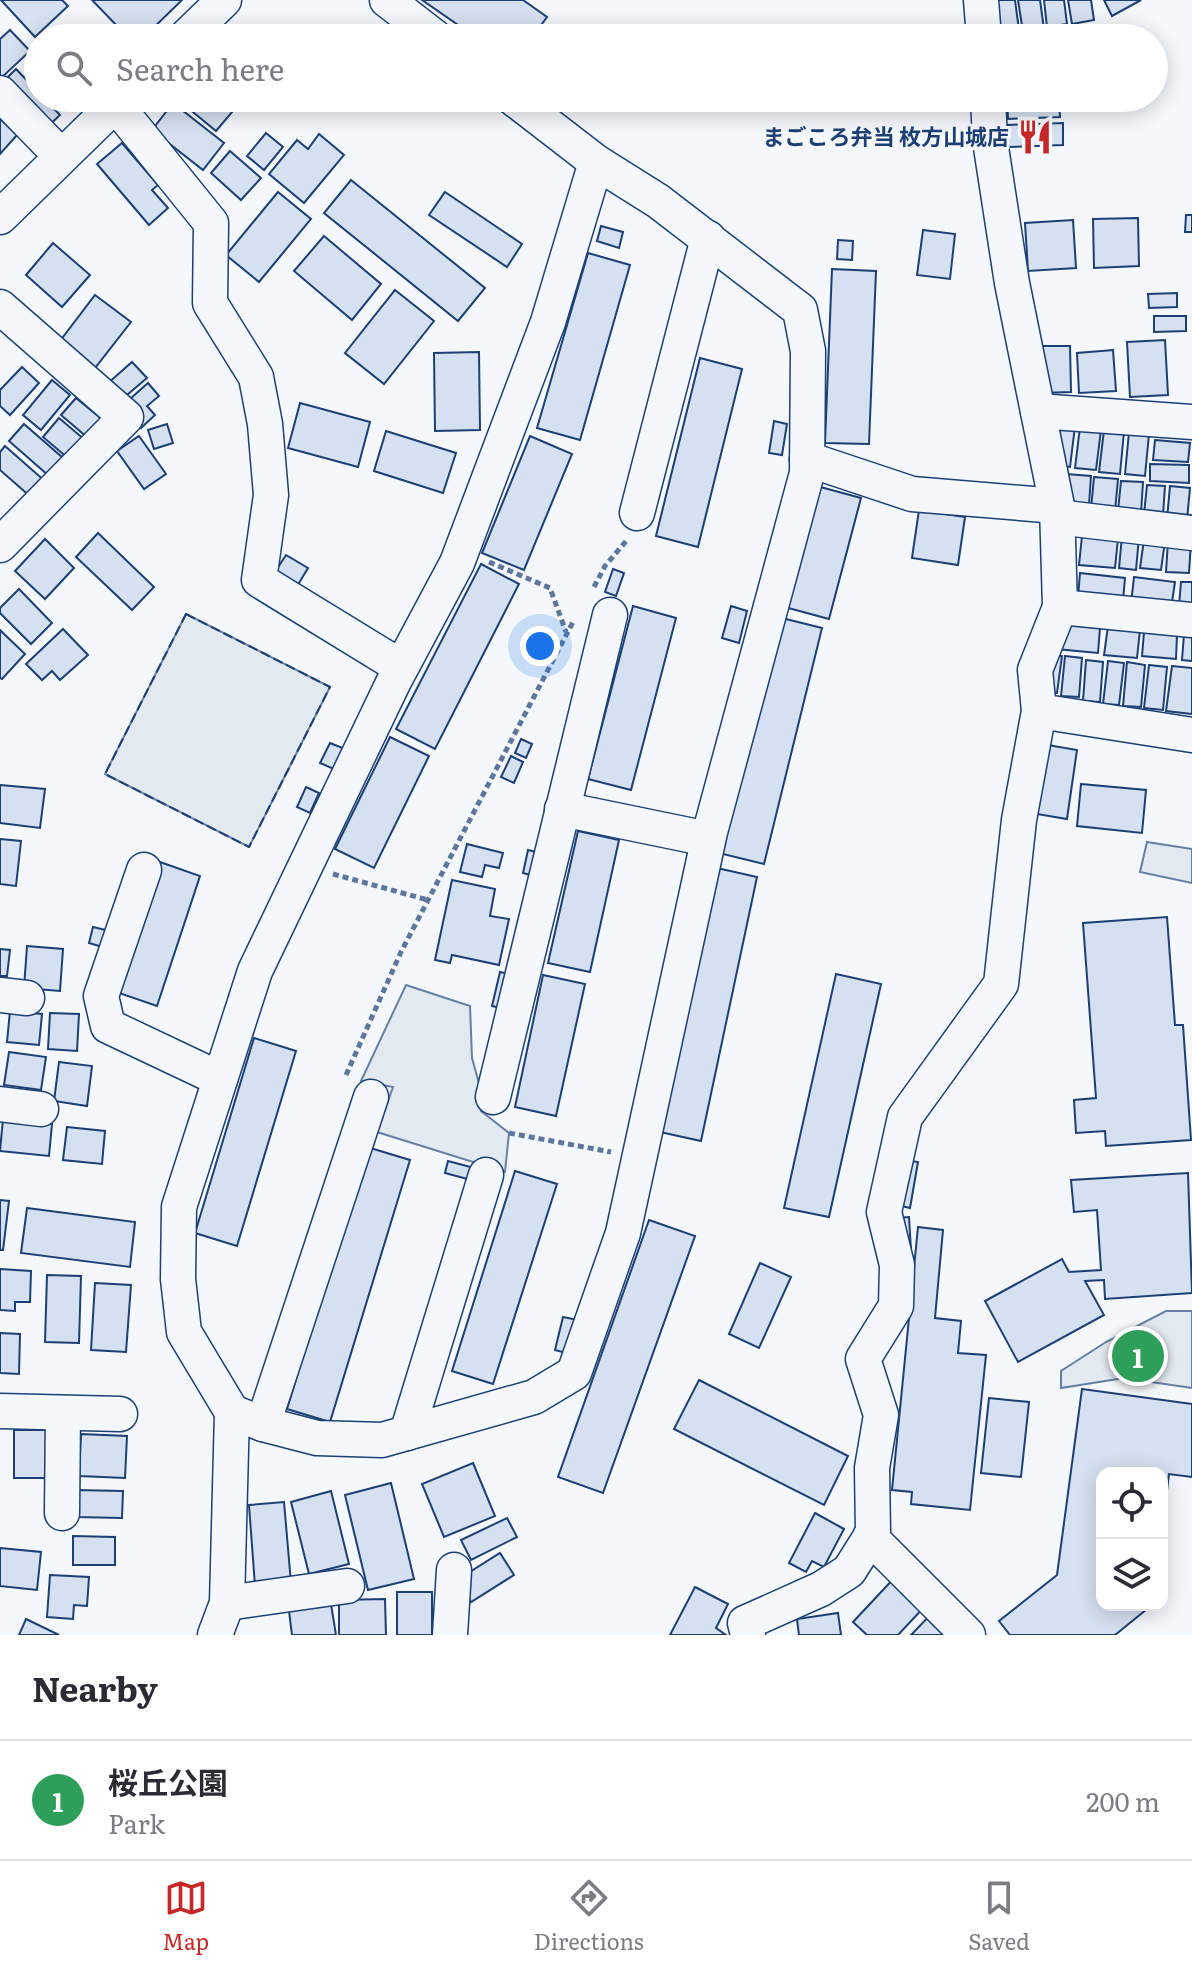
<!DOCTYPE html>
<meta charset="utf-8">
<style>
body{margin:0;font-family:Literata,"Noto Sans JP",serif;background:#f7f7f7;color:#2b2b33}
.controls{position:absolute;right:24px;bottom:24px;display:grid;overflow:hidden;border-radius:16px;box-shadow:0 4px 20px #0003}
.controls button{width:72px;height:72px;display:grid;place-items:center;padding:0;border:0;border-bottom:2px solid #e1e1e2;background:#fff;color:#2b2b33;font:40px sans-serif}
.you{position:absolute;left:540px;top:646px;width:28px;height:28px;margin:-20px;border:6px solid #fff;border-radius:50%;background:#1a73e8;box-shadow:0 0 0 12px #1a73e833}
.badge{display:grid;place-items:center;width:52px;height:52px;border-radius:50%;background:#c62828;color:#fff;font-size:26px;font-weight:700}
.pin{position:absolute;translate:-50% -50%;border:4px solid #fff;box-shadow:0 2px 8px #0006}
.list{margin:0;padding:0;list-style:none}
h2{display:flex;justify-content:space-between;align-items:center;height:104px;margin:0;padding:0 32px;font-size:34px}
h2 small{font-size:26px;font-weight:400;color:#7c7c81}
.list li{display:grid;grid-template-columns:52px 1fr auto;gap:24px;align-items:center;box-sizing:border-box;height:120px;padding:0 32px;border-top:2px solid #e1e1e2}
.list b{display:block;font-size:30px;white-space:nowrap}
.list p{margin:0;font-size:26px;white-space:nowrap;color:#7c7c81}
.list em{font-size:26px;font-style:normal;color:#7c7c81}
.icon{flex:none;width:44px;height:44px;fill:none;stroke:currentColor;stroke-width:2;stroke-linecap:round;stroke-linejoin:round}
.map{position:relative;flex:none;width:1192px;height:1635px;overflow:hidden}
.search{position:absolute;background:#fff;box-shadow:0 4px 20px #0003;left:24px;right:24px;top:24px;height:88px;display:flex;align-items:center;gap:20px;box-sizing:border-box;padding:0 28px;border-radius:44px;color:#7c7c81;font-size:30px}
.sheet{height:224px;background:#fff}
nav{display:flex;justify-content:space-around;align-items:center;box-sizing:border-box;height:112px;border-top:2px solid #e1e1e2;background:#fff;font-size:22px;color:#7c7c81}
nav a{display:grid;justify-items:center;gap:4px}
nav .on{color:#c62828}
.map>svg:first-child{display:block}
.green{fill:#e3e9f0;stroke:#687fa3;stroke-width:2}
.building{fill:#d5e0f0;stroke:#1d3f73;stroke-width:2}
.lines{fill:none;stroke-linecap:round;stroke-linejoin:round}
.minor-casing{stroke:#1d3f73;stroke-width:37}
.path{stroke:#5e769c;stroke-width:5;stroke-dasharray:6 4;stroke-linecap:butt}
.minor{stroke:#f4f7fb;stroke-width:34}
.fence{stroke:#1d3f73;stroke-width:2;stroke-dasharray:10 4;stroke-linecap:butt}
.labels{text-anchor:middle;stroke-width:6;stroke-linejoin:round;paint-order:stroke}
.poi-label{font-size:22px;font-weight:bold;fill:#1d3f73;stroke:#f4f7fb;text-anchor:end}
</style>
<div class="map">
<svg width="1192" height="1635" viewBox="0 0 1192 1635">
<rect width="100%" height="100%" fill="#f4f7fb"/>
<g class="green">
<polygon points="186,614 330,687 249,847 105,774"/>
<polygon points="1147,842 1192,849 1192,883 1140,872"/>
<polygon points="406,985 470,1006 472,1058 482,1094 481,1111 509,1133 505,1172 377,1132 393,1087 361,1081"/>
<polygon points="1166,1311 1192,1311 1192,1388 1124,1378 1061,1388 1061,1371 1106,1342"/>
</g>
<g class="building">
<polygon points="1,0 62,0 68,6 35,37"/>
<polygon points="92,0 182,0 143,38 113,38 121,30"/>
<polygon points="422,0 523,0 547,17 539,28 553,38 477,38"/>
<polygon points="995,0 1015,0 1019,30 999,33"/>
<polygon points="1018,0 1040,0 1044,29 1023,32"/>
<polygon points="1044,0 1064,0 1067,24 1047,27"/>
<polygon points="1068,0 1091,0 1094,20 1072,24"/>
<polygon points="1104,0 1141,0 1112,16"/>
<polygon points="10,30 30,51 0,79 0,39"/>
<polygon points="16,69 38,92 38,98 44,98 60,115 44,130 1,84"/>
<polygon points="176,98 217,98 233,111 216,131"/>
<polygon points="1007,98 1059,98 1060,117 1008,119"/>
<polygon points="173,103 224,143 203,170 152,130"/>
<polygon points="0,119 17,135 0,154"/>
<polygon points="1063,123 1063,145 1008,147 1007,125"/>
<polygon points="266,133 283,147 264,170 247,156"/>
<polygon points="319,134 344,155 304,203 269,174 297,140 308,149"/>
<polygon points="122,143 158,185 152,190 168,208 149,225 97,164"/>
<polygon points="230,151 261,178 241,200 211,173"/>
<polygon points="351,180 485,288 458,321 324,213"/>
<polygon points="278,192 311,219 259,282 226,255"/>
<polygon points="445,192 522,244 507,267 429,215"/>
<polygon points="1186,215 1192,215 1192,232 1185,232"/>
<polygon points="1138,218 1139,266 1094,268 1093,219"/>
<polygon points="1073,220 1076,268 1028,271 1025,223"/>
<polygon points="601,226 623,232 619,248 597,241"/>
<polygon points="923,230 955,234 950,279 917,275"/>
<polygon points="324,236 381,284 352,320 294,271"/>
<polygon points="838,240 853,241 852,260 837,259"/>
<polygon points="53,243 90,275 62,307 26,275"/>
<polygon points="588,253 630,265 580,440 537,428"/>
<polygon points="832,269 876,271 869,444 825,443"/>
<polygon points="395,290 434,321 384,384 345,353"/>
<polygon points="1177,293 1177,307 1149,308 1148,294"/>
<polygon points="95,295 131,322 95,368 60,341"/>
<polygon points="1154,316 1186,316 1186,331 1154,332"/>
<polygon points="1165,340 1168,395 1130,397 1127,342"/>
<polygon points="1040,346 1070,346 1071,392 1040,393"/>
<polygon points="1113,350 1116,391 1079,393 1077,353"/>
<polygon points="479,352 480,430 435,431 434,353"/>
<polygon points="700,358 742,369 698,547 656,536"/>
<polygon points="132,362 147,378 121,400 107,384"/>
<polygon points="22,367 39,383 10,415 0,406 0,390"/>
<polygon points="52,380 70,395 41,430 23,415"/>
<polygon points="148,383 159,396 147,406 155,415 141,428 122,406"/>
<polygon points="76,398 103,420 88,438 61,415"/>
<polygon points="300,403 370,422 358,467 288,448"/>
<polygon points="59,418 85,440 69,459 43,437"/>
<polygon points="774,421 787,424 782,455 769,453"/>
<polygon points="24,424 63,458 49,476 9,441"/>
<polygon points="167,424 173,443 154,449 148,430"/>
<polygon points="1056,424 1075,426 1070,467 1052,465"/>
<polygon points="1080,427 1101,430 1096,470 1075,468"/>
<polygon points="1104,430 1124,432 1120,474 1099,472"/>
<polygon points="386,431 456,453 443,493 374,471"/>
<polygon points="1129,432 1149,434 1145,476 1125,474"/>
<polygon points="139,436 166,474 144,489 117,451"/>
<polygon points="530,436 572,454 524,570 482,553"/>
<polygon points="1155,440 1190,443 1188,462 1153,460"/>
<polygon points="5,446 46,482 32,498 0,470 0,452"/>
<polygon points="1150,464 1189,465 1189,483 1150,481"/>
<polygon points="1066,474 1091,476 1089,505 1063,503"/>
<polygon points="1094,477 1118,479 1115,511 1091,509"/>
<polygon points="1121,481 1143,482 1141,513 1118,511"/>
<polygon points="813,485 861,498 829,619 781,606"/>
<polygon points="1147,485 1165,486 1163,515 1144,514"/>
<polygon points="1170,486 1190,488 1187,520 1167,519"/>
<polygon points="919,510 965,517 958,565 912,558"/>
<polygon points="98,533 154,587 132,610 76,557"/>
<polygon points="1082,536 1118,539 1115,568 1079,565"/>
<polygon points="1122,536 1139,537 1136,570 1119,568"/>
<polygon points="45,539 74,568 45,599 15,571"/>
<polygon points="1144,539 1165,541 1161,570 1140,568"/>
<polygon points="1168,541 1191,542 1189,573 1166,572"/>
<polygon points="286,555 308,568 296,588 273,575"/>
<polygon points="481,564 519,584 435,749 396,729"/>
<polygon points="613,569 624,573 616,596 605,592"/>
<polygon points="1080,573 1125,578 1123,601 1078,597"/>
<polygon points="1134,577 1175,582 1171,609 1131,604"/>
<polygon points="1181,582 1192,582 1192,607 1179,606"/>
<polygon points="19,589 52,623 31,644 0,613 0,608"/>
<polygon points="633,606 676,618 631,790 588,779"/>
<polygon points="731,606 747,611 739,643 722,638"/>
<polygon points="778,617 822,628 764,864 719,853"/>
<polygon points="1058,624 1100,628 1098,653 1056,649"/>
<polygon points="1108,626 1140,630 1137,658 1104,655"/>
<polygon points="63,629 88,655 60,680 52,671 42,680 26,664"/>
<polygon points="0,630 25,654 2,679 0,678"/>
<polygon points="1144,632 1177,635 1176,659 1142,656"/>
<polygon points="1184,634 1192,635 1192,661 1182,660"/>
<polygon points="1046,654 1062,656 1057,693 1042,692"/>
<polygon points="1065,656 1082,658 1079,697 1061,696"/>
<polygon points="1086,660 1103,662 1100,702 1083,701"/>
<polygon points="1108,661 1124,663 1119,705 1103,704"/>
<polygon points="1127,662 1145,665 1141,707 1123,706"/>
<polygon points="1149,665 1167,667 1163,710 1144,708"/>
<polygon points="1172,666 1192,668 1192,714 1166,711"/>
<polygon points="390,737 429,756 374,868 335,849"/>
<polygon points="521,739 532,744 526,758 515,753"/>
<polygon points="330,743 345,749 336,770 320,763"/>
<polygon points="1042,744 1077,750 1067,819 1031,813"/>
<polygon points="511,756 523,762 514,783 501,777"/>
<polygon points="1081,784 1146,790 1142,833 1077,826"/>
<polygon points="0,785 45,789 40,828 0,823"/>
<polygon points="306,787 319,793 310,813 297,807"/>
<polygon points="578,831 619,840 590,972 548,963"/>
<polygon points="0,839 21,841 16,886 0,884"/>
<polygon points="467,844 503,853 499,868 485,865 482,877 460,872"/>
<polygon points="528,850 540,853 534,876 523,873"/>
<polygon points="160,862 200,876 157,1006 116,992"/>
<polygon points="717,868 757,877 701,1141 660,1132"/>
<polygon points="452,880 495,889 490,916 509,919 499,965 452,955 450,963 435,960"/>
<polygon points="1167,917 1175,1025 1183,1025 1191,1140 1106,1146 1105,1131 1076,1133 1074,1100 1096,1098 1083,923"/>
<polygon points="93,927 110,931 106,948 89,943"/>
<polygon points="27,946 63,949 60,991 24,988"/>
<polygon points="0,949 10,950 7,976 0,976"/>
<polygon points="500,972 513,975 505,1009 492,1006"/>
<polygon points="836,974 881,984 829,1217 784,1208"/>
<polygon points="543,975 585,984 556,1116 515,1107"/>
<polygon points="10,1011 42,1014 39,1045 7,1042"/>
<polygon points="50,1013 79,1014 77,1051 48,1049"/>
<polygon points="254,1038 296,1051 237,1246 195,1233"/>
<polygon points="9,1052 46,1057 41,1090 4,1085"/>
<polygon points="59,1062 92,1066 87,1106 54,1101"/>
<polygon points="3,1119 52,1124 49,1156 0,1151"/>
<polygon points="67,1127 105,1131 102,1164 63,1160"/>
<polygon points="367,1147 410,1160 330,1422 287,1409"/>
<polygon points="904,1160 918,1162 910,1208 897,1205"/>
<polygon points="448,1161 478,1169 475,1181 445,1173"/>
<polygon points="515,1171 557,1184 493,1384 452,1371"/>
<polygon points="1188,1173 1192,1293 1105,1299 1104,1280 1085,1281 1104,1315 1018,1362 985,1301 1062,1259 1069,1272 1101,1270 1097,1210 1074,1212 1071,1180"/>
<polygon points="0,1200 9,1201 3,1250 0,1250"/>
<polygon points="27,1208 135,1222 130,1267 21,1253"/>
<polygon points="909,1217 911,1250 898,1251 896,1218"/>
<polygon points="649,1220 695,1236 603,1493 558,1477"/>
<polygon points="918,1227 943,1230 935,1318 961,1321 958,1353 986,1355 970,1510 911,1504 912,1492 892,1490"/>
<polygon points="760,1263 791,1277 759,1348 729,1334"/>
<polygon points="0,1269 31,1271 30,1302 15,1302 15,1311 0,1310"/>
<polygon points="47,1275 81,1276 79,1343 45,1342"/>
<polygon points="95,1283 131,1285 126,1352 91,1350"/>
<polygon points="563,1317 578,1320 570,1354 555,1350"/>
<polygon points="0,1333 20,1334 19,1374 0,1373"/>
<polygon points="699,1380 848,1456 824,1505 674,1429"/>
<polygon points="1082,1389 1192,1404 1192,1477 1169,1474 1162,1531 1162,1473 1102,1473 1102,1605 1152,1605 1115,1635 1010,1635 999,1621 1057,1575"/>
<polygon points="989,1398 1029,1402 1021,1477 981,1473"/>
<rect x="14" y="1430" width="34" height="48"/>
<polygon points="81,1434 127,1436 125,1478 79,1476"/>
<polygon points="473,1463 495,1516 444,1537 422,1484"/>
<polygon points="391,1483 414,1579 368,1590 345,1495"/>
<polygon points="76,1490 123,1491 122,1518 75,1517"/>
<polygon points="331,1491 349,1564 309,1574 291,1502"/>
<polygon points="284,1502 291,1583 255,1586 249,1505"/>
<polygon points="815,1513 844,1529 824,1567 812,1561 806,1572 789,1563"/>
<polygon points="507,1518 517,1537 471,1560 461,1540"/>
<polygon points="73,1536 115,1537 115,1565 73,1565"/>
<polygon points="0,1548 41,1552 37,1590 0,1586"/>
<polygon points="500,1553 514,1575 471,1602 457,1580"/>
<polygon points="50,1575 89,1577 87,1606 74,1605 73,1619 47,1617"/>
<polygon points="897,1575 927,1604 898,1635 867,1635 853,1622"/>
<polygon points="695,1587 728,1604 716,1628 726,1635 670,1635"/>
<rect x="397" y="1592" width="35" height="43"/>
<polygon points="385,1599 386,1635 339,1635 339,1600"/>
<polygon points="331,1604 336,1635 292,1635 289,1611"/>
<polygon points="935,1610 953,1635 911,1635"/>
<polygon points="838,1613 841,1635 799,1635 797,1619"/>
<polygon points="26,1619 59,1635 19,1635"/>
</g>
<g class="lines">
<g class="minor-casing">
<g id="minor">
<polyline points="387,0 436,38"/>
<polyline points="981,0 984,38"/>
<polyline points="185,38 224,0"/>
<polyline points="0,93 61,156"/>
<polyline points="988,98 990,141 1012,283 1057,506 1060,607 1035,670 1039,711 1192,735"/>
<polyline points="115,104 211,223 210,303 256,377 265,424 271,495 259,580 401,667"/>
<polyline points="0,217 122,98"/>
<polyline points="0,307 126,417 0,545"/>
<polyline points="1038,411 1192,422"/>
<polyline points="807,459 912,494 1057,506"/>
<polyline points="637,513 708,238"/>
<polyline points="1057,517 1192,533"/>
<polyline points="1060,607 1192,620"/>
<polyline points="562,809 708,839"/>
<polyline points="144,870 101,996 108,1026 220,1079"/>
<polyline points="0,995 27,998"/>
<polyline points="493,1097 610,615"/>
<polyline points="0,1104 41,1109"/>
<polyline points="0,1411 120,1414"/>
<polyline points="232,1412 263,1424 317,1438 382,1440 534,1397 574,1373 623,1233 710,832 807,473 808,351 800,310 658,201 596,162 513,98"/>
<polyline points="263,1424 371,1097"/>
<polyline points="407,1433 486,1175"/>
<polyline points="62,1513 63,1413"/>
<polyline points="870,1537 968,1635"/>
<polyline points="227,1603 347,1586"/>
<polyline points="215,1635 227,1603 232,1412 184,1332 178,1279 179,1207 255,971 394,681 457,563 548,322 596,162"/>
<polyline points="450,1635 454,1570"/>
<polyline points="748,1635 745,1623 821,1589 849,1571 873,1533 872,1468 881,1415 863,1359 896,1306 897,1265 884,1212 905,1117 1001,984 1019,820 1039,711"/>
</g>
</g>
<g class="path">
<polyline points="489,562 550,588 566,632"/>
<polyline points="594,587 605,566 627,540"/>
<polyline points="333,874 428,900"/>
<polyline points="346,1075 401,952 574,620"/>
<polyline points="509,1133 611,1152"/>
</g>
<use href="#minor" class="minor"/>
<polygon class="fence" points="186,614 330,687 249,847 105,774"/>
</g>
<defs>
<g id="restaurant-bare" transform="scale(2.76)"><path d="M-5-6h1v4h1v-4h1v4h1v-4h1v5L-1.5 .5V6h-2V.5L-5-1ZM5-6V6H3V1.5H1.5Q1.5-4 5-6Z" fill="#c62828" stroke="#f4f7fb" stroke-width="2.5" paint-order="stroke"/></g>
</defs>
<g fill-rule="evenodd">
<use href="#restaurant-bare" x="1035" y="137"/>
</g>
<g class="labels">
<g class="poi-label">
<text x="1009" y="145">まごころ弁当 枚方山城店</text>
</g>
</g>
</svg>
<div class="controls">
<button><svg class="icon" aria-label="locate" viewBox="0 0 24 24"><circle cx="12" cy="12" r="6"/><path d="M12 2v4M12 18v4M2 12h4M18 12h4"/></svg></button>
<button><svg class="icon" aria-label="layers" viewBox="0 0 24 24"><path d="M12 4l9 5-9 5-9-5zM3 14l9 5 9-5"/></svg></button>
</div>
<div class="you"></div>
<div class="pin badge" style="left:1138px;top:1356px;background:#2e9e5b">1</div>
<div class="search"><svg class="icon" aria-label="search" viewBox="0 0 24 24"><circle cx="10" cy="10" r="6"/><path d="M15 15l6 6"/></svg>Search here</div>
</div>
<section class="sheet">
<h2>Nearby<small></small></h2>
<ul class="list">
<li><span class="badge" style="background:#2e9e5b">1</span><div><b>桜丘公園</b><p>Park</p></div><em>200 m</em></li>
</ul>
</section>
<nav>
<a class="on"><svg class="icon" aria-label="map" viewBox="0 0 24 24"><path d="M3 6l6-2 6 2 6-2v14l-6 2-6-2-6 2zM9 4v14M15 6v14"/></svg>Map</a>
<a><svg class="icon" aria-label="directions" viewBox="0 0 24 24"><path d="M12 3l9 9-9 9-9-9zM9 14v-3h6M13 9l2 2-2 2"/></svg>Directions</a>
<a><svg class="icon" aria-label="saved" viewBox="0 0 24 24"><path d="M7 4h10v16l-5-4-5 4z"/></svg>Saved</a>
</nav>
